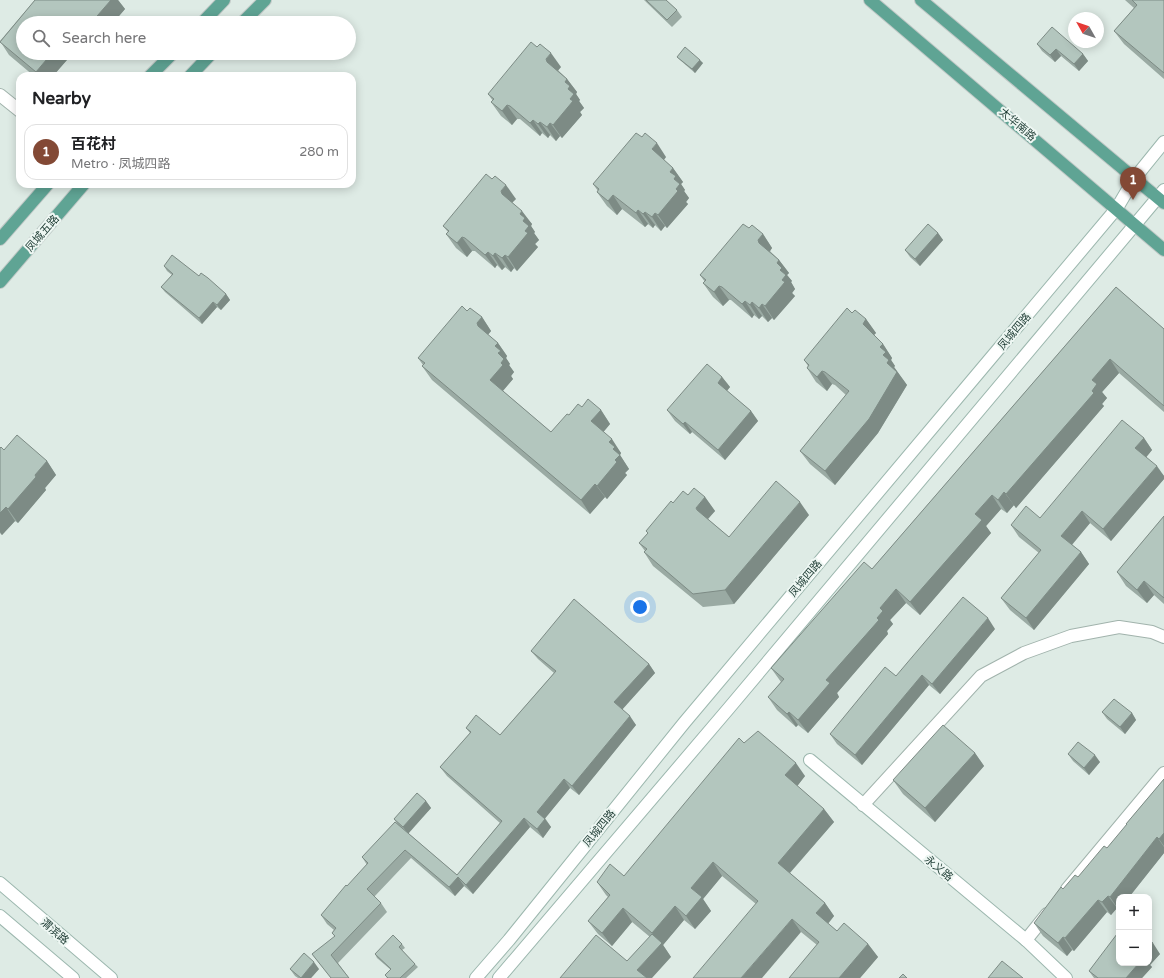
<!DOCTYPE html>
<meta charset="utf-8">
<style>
body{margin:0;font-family:"Varela Round","Noto Sans SC",sans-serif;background:#f6f6f6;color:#202124}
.controls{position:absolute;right:12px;bottom:12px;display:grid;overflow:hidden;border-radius:8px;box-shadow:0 2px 10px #0003}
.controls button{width:36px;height:36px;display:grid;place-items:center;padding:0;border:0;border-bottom:1px solid #e0e0e0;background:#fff;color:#202124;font:20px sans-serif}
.compass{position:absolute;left:1068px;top:12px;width:36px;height:36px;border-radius:50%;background:#fff;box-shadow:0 2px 10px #0003;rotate:310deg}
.you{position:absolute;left:640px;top:607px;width:14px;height:14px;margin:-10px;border:3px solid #fff;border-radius:50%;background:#1a73e8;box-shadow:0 0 0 6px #1a73e833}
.badge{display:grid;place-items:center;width:26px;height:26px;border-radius:50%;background:#834935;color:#fff;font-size:13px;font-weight:700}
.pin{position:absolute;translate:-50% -33px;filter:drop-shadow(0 1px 2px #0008)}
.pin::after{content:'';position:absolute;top:21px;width:14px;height:12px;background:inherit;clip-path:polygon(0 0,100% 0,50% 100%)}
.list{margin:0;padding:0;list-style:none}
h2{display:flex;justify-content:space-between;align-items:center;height:52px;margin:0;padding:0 16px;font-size:17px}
h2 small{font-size:13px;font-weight:400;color:#757577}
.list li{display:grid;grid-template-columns:26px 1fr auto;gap:12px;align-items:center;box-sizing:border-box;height:56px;margin:0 8px 8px;padding:0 8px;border:1px solid #e0e0e0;border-radius:12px}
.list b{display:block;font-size:15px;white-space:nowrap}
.list p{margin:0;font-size:13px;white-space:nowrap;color:#757577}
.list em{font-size:13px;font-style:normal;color:#757577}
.icon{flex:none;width:22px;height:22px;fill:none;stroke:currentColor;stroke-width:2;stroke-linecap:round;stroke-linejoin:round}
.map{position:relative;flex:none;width:1164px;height:978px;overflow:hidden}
.search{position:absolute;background:#fff;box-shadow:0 2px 10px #0003;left:16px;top:16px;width:340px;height:44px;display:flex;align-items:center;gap:10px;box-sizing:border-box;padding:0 14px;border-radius:22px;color:#757577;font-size:15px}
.panel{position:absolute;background:#fff;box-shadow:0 2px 10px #0003;left:16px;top:72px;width:340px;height:116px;border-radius:12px}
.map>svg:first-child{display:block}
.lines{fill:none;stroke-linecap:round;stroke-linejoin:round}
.street-casing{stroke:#a1b3ac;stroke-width:14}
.secondary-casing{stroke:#9cb7ae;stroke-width:14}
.primary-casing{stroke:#c0c8c6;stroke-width:14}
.street{stroke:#fff;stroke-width:12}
.secondary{stroke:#fff;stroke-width:12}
.primary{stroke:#5fa494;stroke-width:12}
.wall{fill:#9aaaa3}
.shaded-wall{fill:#7d8b85}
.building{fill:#b3c6be;stroke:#7d8b85}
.labels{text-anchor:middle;stroke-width:4;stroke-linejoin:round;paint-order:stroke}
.street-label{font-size:11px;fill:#1e3c34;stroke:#eef7f3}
</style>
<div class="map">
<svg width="1164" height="978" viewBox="0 0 1164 978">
<rect width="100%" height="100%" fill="#deebe5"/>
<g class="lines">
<g class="street-casing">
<g id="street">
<polyline points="0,95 20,111"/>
<polyline points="863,805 981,676 1024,653 1071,636 1119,627 1152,632 1164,637"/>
<polyline points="1067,889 1164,773"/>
<polyline points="1026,940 1047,914"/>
</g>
</g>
<g class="secondary-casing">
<g id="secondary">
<polyline points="810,760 1026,940 1066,978"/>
<polyline points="0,883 111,978"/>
<polyline points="0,916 73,978"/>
<polyline points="476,978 509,940 684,723 1117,208 1134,179 1164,142"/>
<polyline points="499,978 729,708 1164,190"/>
</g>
</g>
<g class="primary-casing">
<g id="primary">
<polyline points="870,0 1164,250"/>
<polyline points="921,0 1164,203"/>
<polyline points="202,23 224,0"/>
<polyline points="242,23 265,0"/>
<polyline points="150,76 173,53"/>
<polyline points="190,76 212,53"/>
<polyline points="0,239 48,184"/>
<polyline points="0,282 84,184"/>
</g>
</g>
<use href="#street" class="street"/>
<use href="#secondary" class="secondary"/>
<use href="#primary" class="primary"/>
</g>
<g class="wall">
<polygon points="35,0 118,0 125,9 113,23 23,23 23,53 73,53 53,76 34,76 9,55 0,41"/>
<polygon points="644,0 666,0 677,10 682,17 672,27"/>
<polygon points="1125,0 1164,0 1164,79 1124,44 1114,31 1134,8"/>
<polygon points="1037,44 1083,54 1088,61 1079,71 1061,56 1055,62 1042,51"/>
<polygon points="677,57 703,63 695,73 680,60"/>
<polygon points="561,67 558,70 567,79 577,92 576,94 580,100 579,101 584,108 580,112 582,115 562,138 560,136 556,141 550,135 548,138 542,133 540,136 520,119 517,119 512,125 501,116 491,102 493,101 488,94"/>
<polygon points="666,157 664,160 673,168 683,182 681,184 685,190 684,191 689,198 686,202 688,204 667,228 665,226 661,231 655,225 653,228 648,224 645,227 622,209 617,215 607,206 597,192 598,191 593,184"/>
<polygon points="516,199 512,202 532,224 531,226 535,232 534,233 539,240 535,244 538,247 517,271 514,268 511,272 505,267 502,270 497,265 495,268 475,251 472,251 467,257 456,248 446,234 448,232 443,226"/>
<polygon points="938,233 943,240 920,266 910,257 905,250"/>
<polygon points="763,234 772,248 770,251 779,260 789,273 787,275 792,281 791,282 795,289 792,293 795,296 774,320 772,318 768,322 762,316 759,319 754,315 752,318 731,300 729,300 723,306 713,297 703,283 705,282 700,275"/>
<polygon points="164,266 199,276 226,294 230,300 221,310 217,307 202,324 165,292 161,287 172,275 167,271"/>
<polygon points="1116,287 1164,329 1164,412 1119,373 1102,392 1107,398 1102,404 1104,406 1016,508 1014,505 1007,513 1001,509 986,526 991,533 920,615 906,603 890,620 893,624 887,631 888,634 837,693 839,697 808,733 798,725 796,727 777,710 768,697 781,682 771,668 872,569"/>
<polygon points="467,311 482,317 491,331 488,335 498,343 507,356 506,358 510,364 509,365 514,372 511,376 513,379 503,391 551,432 569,415 582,407 601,410 610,424 603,432 621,453 620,455 629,469 625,473 627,475 607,499 605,497 590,514 432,380 422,366 423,365 418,358"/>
<polygon points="852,313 866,319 876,333 874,335 883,344 892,358 891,360 895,366 894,367 907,385 878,433 835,485 810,464 800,451 846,395 835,385 832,384 827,391 816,382 807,368 808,366 804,360"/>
<polygon points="722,377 730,387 727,391 751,411 758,421 725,460 692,432 690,434 675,421 667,410"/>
<polygon points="1144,438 1152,450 1146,457 1164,476 1164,479 1111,541 1090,523 1072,545 1081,552 1089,564 1034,630 1010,610 1001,598 1039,553 1019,537 1011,525 1040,518"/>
<polygon points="0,448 4,450 47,461 56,475 45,488 46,490 18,523 15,521 2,535 0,533"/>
<polygon points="688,495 705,497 715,511 708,519 729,537 809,515 734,604 703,607 653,566 644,552 645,551 639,543 648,533 646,531 673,503"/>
<polygon points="1164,516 1164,604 1154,595 1147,603 1126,586 1117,572"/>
<polygon points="995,629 940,694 929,685 862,765 837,744 830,734 896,676"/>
<polygon points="531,651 649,664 655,673 622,709 636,725 579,795 570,788 545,818 551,827 543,838 530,827 473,894 464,886 455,896 411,858 374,897 381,903 387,912 338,963 349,978 331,978 312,954 335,937 332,933 334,930 327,924 321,915 367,865 362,857 398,825 394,819 426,801 431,808 408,833 457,875 500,823 447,776 440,767 470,733 466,728 500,735 554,673 538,659"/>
<polygon points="1102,712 1132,713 1136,720 1125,734 1107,719"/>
<polygon points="744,743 805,776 797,786 824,809 834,822 790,873 825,903 834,916 828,924 837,931 868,944 878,957 860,978 789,978 817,945 801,932 756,904 722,876 703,899 711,911 695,929 684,920 663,945 671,957 627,961 650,937 632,922 612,946 598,934 588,921 608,897 606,895 597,882 624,876"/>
<polygon points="975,753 984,766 935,822 903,794 893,780"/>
<polygon points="1068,754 1100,762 1089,775 1073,761"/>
<polygon points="1164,779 1164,853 1119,910 1117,908 1111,915 1107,912 1074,951 1072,950 1067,956 1043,936 1034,923 1063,889 1078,877 1107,848 1127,825 1126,824"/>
<polygon points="1119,935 1160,954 1150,965 1152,967 1142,978 1094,978 1089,971"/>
<polygon points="402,944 405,948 402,950 415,964 418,967 406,978 387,978 385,975 391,970 377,958 375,954"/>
<polygon points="290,969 319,969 311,978 298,978 295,976"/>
</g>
<g class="shaded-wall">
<polygon points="111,0 118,0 125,9 113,23 91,23"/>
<polygon points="1056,49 1061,56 1055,62 1050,55"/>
<polygon points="52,53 73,53 53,76 39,76 36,72"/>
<polygon points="551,53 561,67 556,73 547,62 546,59"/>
<polygon points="1083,54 1088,61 1079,71 1074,64"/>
<polygon points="700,60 703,63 695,73 692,69"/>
<polygon points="567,79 577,92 576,94 580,100 579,101 584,108 580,112 582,115 562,138 553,125 570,99 568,89 565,82"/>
<polygon points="507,105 517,119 512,125 502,111"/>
<polygon points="533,120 542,133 540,136 530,123"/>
<polygon points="540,122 550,135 548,138 538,124"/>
<polygon points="550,123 560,136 556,141 547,127"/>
<polygon points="657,143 666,157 661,163 652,149"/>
<polygon points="673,168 683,182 681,184 685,190 684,191 689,198 686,202 688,204 667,228 658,215 676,189 674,179 670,172"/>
<polygon points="506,185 516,199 511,204 502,194 501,191"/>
<polygon points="613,195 622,209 617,215 608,201"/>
<polygon points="638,210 648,224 645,227 636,213"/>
<polygon points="522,211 532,224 531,226 535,232 534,233 539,240 535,244 538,247 517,271 508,257 525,231 523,221 520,214"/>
<polygon points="645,212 655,225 653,228 643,214"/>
<polygon points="655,213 665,226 661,231 652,217"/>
<polygon points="938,233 943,240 920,266 915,259"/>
<polygon points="763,234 772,248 768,254 759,243 758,240"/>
<polygon points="462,237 472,251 467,257 457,243"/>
<polygon points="488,252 497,265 495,268 485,255"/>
<polygon points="495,253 505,267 502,270 493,256"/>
<polygon points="505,255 514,268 511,272 502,258"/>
<polygon points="779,260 789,273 787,275 792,281 791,282 795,289 792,293 795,296 774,320 765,306 782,280 780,270 777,263"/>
<polygon points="719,286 729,300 723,306 714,292"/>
<polygon points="226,294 230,300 221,310 217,305"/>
<polygon points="745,301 754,315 752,318 742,304"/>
<polygon points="213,302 217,307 202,324 199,318"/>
<polygon points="752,302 762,316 759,319 750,305"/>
<polygon points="762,304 772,318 768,322 759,308"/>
<polygon points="482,317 491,331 486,337 478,326 477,323"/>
<polygon points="866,319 876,333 872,337 863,324"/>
<polygon points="498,343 507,356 506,358 510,364 509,365 514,372 511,376 513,379 500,394 490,380 501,363 498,353 495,346"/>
<polygon points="883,344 892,358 891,360 895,366 894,367 907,385 878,433 835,485 825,471 887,363 880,347"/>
<polygon points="1110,359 1119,373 1102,392 1107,398 1102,404 1104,406 1016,508 1006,494 1092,391 1092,380"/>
<polygon points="822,371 832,384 827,391 817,377"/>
<polygon points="722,377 730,387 725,393 718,383"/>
<polygon points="601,410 610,424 601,435 591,421"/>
<polygon points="751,411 758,421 725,460 718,450"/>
<polygon points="685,422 692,432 690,434 683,424"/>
<polygon points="1144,438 1152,450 1144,460 1135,448"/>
<polygon points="612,439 621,453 620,455 629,469 625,473 627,475 607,499 597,486 615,460 613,449 609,442"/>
<polygon points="47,461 56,475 45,488 46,490 18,523 8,509 35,475"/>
<polygon points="1157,466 1164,476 1164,479 1111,541 1103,529"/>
<polygon points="595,484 605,497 590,514 581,500"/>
<polygon points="1004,492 1014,505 1007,513 998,500"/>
<polygon points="992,495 1001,509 986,526 991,533 920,615 910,602 975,514"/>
<polygon points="705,497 715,511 706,521 696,508"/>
<polygon points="800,502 809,515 734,604 725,590"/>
<polygon points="6,507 15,521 2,535 0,532 0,513"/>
<polygon points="1082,511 1090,523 1069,548 1061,536"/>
<polygon points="1081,552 1089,564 1034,630 1026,618"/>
<polygon points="1144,581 1154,595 1147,603 1137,590"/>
<polygon points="896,589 906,603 890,620 893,624 887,631 888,634 837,693 839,697 808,733 798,720 826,680 877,618 880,608"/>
<polygon points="988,618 995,629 940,694 932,684"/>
<polygon points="649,664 655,673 621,711 614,702"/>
<polygon points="922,675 929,685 862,765 855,755"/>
<polygon points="789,712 798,725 796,727 787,714"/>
<polygon points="1132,713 1136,720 1125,734 1120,727"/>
<polygon points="630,716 636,725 579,795 572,786"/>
<polygon points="975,753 984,766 935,822 925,808"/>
<polygon points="1095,755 1100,762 1089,775 1084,768"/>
<polygon points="796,763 805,776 795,789 785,775"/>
<polygon points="564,779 570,788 543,821 537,812"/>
<polygon points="426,801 431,808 408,834 403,827"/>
<polygon points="824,809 834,822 787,876 778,863"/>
<polygon points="524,818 530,827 473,894 466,885"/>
<polygon points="545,819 551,827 543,838 537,829"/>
<polygon points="1164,833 1164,846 1159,839"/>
<polygon points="1157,837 1164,847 1164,853 1129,897 1119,897 1119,910 1110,897"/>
<polygon points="713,862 722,876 703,899 711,911 695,929 686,916 691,888"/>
<polygon points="458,877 464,886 455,896 449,887"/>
<polygon points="1108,896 1117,908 1111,915 1102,902"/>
<polygon points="1098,900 1107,912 1074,951 1065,938"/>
<polygon points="825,903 834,916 825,927 816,913"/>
<polygon points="675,906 684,920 663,945 671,957 652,978 643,978 637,970 660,945 652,933"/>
<polygon points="623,908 632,922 612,946 602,933"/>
<polygon points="792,919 801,932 762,978 741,978"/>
<polygon points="1063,937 1072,950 1067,956 1058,943"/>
<polygon points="1153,943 1160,954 1150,965 1152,967 1142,978 1126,978 1139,963 1149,963 1149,948"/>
<polygon points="868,944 878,957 860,978 839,978"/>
<polygon points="314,962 319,969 311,978 301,978"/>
</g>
<g class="building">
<polygon points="35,0 111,0 91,23 23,23 23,53 52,53 36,72 0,42"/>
<polygon points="646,0 666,0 677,10 667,20"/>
<polygon points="1132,0 1164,0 1164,73 1114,31 1137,5"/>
<polygon points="1052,27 1083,54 1074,64 1056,49 1050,55 1037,44"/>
<polygon points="531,42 537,47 540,44 551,53 546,59 547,62 567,79 565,82 570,86 568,89 574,94 570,99 573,101 553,125 550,123 547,127 540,122 538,124 533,120 530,123 510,106 507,105 502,111 491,102 494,99 488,94"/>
<polygon points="685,47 700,60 692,69 677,57"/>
<polygon points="636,133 642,137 645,133 657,143 652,149 673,168 670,172 676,176 674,179 680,184 676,189 678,191 658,215 655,213 652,217 645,212 643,214 638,210 636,213 613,195 608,201 597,192 599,189 593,184"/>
<polygon points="486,174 492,179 495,176 506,185 501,191 502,194 522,211 520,214 525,218 523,221 529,226 525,231 528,233 508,257 505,255 502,258 495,253 493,256 488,252 485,255 465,238 462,237 457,243 446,234 449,231 443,226"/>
<polygon points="743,224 749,228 752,225 763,234 758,240 759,243 779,260 777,263 782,268 780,270 786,275 782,280 785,282 765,306 762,304 759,308 752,302 750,305 745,301 742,304 722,287 719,286 714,292 703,283 706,280 700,275"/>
<polygon points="928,224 938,233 915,259 905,250"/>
<polygon points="172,255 199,276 201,273 208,278 226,294 217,305 213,302 199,318 161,287 173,274 164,266"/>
<polygon points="1116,287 1164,329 1164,406 1110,359 1092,380 1097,384 1092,391 1094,393 1006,494 1004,492 998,500 992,495 975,514 982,520 910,602 896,589 880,608 883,611 877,618 879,620 826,680 830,683 798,720 789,712 787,714 768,697 784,679 771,668 864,562 872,569"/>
<polygon points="462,306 467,311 470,308 482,317 477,323 478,326 498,343 495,346 501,351 498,353 504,359 501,363 503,365 490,380 551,432 567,414 569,415 578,404 582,407 588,399 601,410 591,421 612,439 609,442 615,447 613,449 620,455 615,460 617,462 597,486 595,484 581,500 422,366 425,363 418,358"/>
<polygon points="847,308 852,313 855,310 866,319 863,324 883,344 880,347 886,352 883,355 889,360 887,363 897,372 869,419 825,471 800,451 849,391 825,372 822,371 817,377 807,368 809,365 804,360"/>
<polygon points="707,364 722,377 718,383 751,411 718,450 685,422 683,424 667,410"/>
<polygon points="1122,420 1144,438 1135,448 1157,466 1103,529 1082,511 1061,536 1081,552 1026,618 1001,598 1041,550 1011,525 1026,506 1040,518"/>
<polygon points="17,435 47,461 35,475 36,477 8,509 6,507 0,513 0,448 1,447 4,450"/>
<polygon points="776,481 800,502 725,590 693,594 644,552 647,549 639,543 648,533 646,531 671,501 673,503 683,491 688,495 694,488 705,497 696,508 697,510 729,537"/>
<polygon points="1164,516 1164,598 1144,581 1137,590 1117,572"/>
<polygon points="963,597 988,618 932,684 922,675 855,755 830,734 885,667 896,676"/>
<polygon points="574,599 649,664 614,702 630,716 572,786 564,779 537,812 545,819 537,829 524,818 466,885 458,877 449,887 405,850 367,889 381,903 331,955 349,978 331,978 312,954 335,936 332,933 336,928 321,915 346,885 347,886 368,863 362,857 395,822 457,875 502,821 440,767 471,732 466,728 476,715 500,735 556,671 531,651"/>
<polygon points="1114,699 1132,713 1120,727 1102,712"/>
<polygon points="943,725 975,753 925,808 893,780"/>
<polygon points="758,731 796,763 785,775 824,809 778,863 825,903 816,913 837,931 844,923 868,944 839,978 789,978 819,942 792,919 741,978 693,978 758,901 713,862 691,888 702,897 686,916 675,906 652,933 623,908 602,933 588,921 610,895 597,882 610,864 624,876 739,738 744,743"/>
<polygon points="1078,742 1095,755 1084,768 1068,754"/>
<polygon points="1164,779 1164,833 1159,839 1157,837 1110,897 1108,896 1102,902 1098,900 1065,938 1063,937 1058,943 1034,923 1061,887 1063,889 1075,875 1078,877 1104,846 1107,848 1127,824 1126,824"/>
<polygon points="417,793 426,801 403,827 394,819"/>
<polygon points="652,934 662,943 637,970 647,978 560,978 596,935 627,961"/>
<polygon points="1117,934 1119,935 1119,963 1139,963 1126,978 1098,978 1089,971"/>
<polygon points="393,935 402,944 399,947 415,964 400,978 388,978 385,975 391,969 375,954"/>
<polygon points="1149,940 1153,943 1149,948"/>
<polygon points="304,953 314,962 301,978 290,969"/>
<polygon points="1002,961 1023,978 988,978"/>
<polygon points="903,974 907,978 899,978"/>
</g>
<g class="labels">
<g class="street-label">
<text transform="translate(1018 124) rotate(40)" y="4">太华南路</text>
<text transform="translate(42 233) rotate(-49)" y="4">凤城五路</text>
<text transform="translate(1014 331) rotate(-50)" y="4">凤城四路</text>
<text transform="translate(805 578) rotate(-50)" y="4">凤城四路</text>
<text transform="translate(599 828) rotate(-51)" y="4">凤城四路</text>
<text transform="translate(939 868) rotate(40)" y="4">永义路</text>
<text transform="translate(55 931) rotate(41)" y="4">渭滨路</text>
</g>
</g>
</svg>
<div class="controls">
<button>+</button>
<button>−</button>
</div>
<svg class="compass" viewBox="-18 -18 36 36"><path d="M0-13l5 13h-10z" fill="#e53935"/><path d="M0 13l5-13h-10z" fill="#757577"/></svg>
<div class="you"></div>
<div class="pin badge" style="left:1133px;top:200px">1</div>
<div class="search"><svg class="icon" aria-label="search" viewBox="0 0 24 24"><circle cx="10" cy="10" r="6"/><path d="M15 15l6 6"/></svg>Search here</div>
<section class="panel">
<h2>Nearby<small></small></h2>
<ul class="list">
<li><span class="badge">1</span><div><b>百花村</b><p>Metro · 凤城四路</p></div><em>280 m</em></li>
</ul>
</section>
</div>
